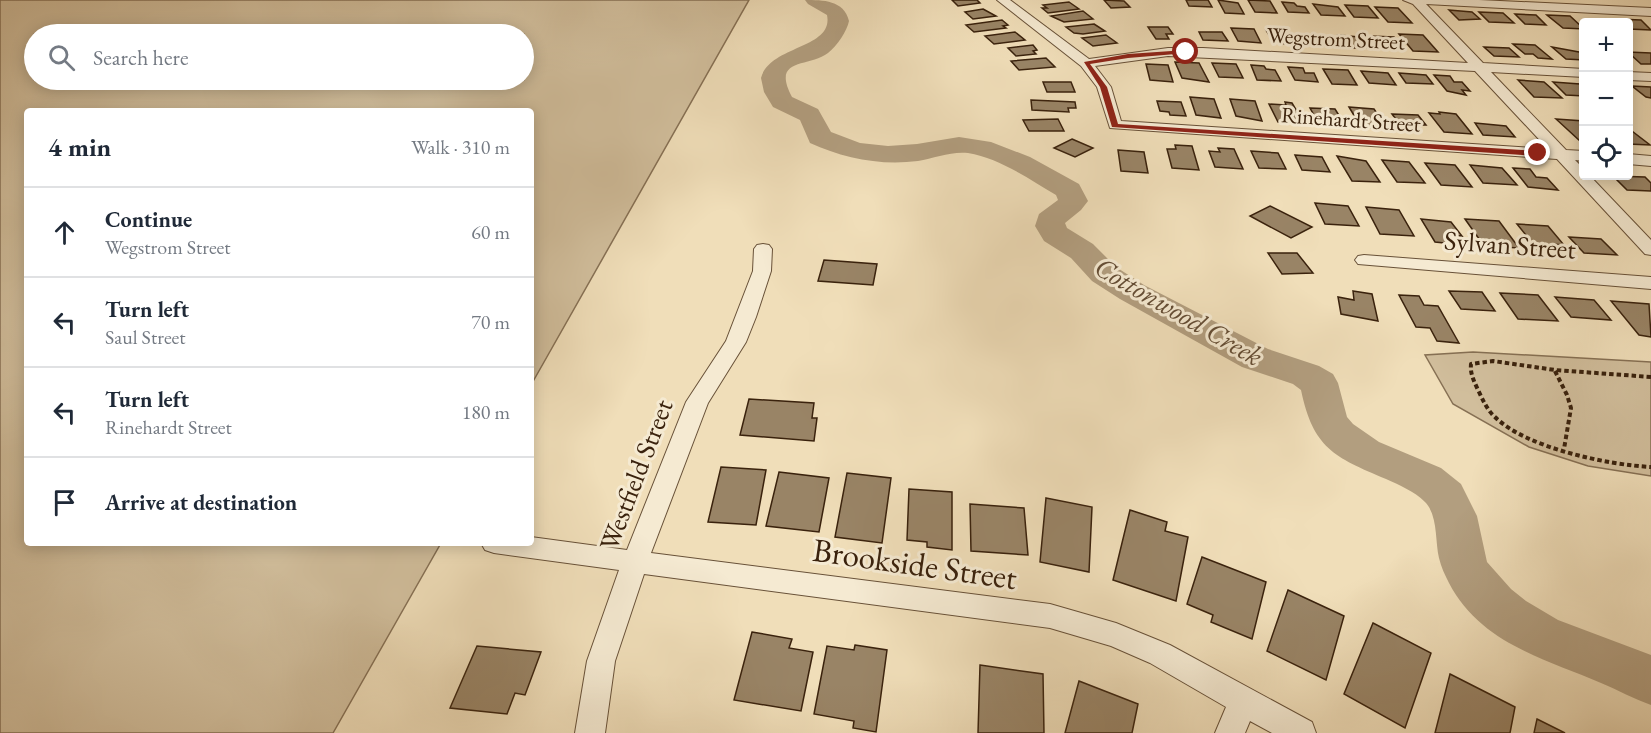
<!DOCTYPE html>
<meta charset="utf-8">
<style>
body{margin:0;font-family:"EB Garamond",serif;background:#f6f6f7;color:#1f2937}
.controls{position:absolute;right:18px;top:18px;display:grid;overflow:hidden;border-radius:6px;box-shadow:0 3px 15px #0003}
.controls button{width:54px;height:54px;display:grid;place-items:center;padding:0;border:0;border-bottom:2px solid #e0e1e3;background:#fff;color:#1f2937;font:30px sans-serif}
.stop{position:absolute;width:18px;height:18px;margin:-14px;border:4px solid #8f2418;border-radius:50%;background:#fff}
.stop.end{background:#8f2418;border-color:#fff;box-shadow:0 2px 6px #0008}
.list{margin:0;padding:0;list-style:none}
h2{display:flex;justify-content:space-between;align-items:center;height:78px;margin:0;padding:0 24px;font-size:26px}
h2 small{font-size:20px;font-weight:400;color:#747a83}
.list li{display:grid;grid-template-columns:39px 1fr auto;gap:18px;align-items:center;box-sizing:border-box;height:90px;padding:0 24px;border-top:2px solid #e0e1e3}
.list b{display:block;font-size:22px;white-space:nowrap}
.list p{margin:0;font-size:20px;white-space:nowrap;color:#747a83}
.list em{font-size:20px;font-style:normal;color:#747a83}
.icon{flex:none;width:33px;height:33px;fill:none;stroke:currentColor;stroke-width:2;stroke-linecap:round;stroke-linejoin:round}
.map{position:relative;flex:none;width:1651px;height:733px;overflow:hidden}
.search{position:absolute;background:#fff;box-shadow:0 3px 15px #0003;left:24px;top:24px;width:510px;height:66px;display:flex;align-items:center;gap:15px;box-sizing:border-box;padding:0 21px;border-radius:33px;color:#747a83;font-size:22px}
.panel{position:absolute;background:#fff;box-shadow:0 3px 15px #0003;left:24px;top:108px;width:510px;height:438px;border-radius:6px}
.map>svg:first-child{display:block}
.green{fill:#d1be9c;stroke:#867054;stroke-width:1.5;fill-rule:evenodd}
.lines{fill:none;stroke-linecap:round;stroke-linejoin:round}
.river{fill:#b29e7f;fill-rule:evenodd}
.building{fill:#998466;stroke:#3a220d;stroke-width:1.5}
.street-casing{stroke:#685138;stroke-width:2}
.path{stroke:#3a220d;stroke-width:4;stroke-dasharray:4.5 3;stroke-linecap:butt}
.street{fill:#f5ead2;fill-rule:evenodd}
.route{fill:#8f2418}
.labels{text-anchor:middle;stroke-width:6;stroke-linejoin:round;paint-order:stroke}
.far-street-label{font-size:22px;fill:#3a220d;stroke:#f5ead2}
.street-label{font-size:27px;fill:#3a220d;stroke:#f5ead2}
.water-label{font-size:28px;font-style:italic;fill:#644d35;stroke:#f5ead2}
.near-street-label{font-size:33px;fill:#3a220d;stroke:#f5ead2}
</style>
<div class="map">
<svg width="1651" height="733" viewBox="0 0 1651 733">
<rect width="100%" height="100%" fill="#f0deb9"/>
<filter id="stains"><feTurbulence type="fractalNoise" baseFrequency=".00333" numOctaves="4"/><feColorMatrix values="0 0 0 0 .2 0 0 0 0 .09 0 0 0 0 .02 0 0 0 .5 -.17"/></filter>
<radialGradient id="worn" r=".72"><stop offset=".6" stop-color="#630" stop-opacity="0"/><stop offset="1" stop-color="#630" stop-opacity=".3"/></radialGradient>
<g class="green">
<path d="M0,0H749L531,385V111H27V543H441L333,733H0ZM524,34V80H34V34Z"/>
<polygon points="1473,352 1651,362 1651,476 1588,466 1529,447 1453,404 1425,355"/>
</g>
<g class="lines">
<path class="river" d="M805,0C823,0 844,0 849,21C847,31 837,46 828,53C808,68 771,57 792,97L818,109L831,132L860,143L888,146L917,144L959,137L991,142L1030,157L1079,184L1088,201L1081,210L1065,223L1067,228L1093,244L1116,267L1144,285L1268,349L1319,366L1333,374L1338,383L1347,417L1353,424L1379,442L1441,468L1461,484L1477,516L1487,562L1511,589L1526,601L1558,620L1651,655V705C1634,699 1618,690 1601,683C1545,659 1480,643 1449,583C1445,575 1441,567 1439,558C1435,541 1438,515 1425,502C1414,491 1399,485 1386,479C1334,457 1313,448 1301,390L1293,384L1242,367L1120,299L1092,281L1071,258L1044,241L1035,226L1039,214L1058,200L1056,195C1029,179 999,158 968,153C952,151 934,158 918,161C880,166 843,158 810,143L800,120L773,107L764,92L761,78C770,45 834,49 827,15L808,4Z"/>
</g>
<g class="building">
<polygon points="952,0 977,0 980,3 958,6"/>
<polygon points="1104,0 1124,1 1130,7 1111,8"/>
<polygon points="1186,0 1208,0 1212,7 1189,6"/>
<polygon points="1218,0 1238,3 1244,14 1225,13"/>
<polygon points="1248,0 1270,1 1277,13 1255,12"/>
<polygon points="1069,2 1079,9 1048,13 1042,8 1047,8 1043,5"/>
<polygon points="1282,2 1294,3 1297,6 1305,7 1309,13 1288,12"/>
<polygon points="1313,4 1338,7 1345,16 1321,15"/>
<polygon points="1345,5 1368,6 1378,18 1354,17"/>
<polygon points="1375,7 1398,8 1412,23 1388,22"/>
<polygon points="983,9 996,16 973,19 965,12"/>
<polygon points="1449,10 1472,12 1480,19 1459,20"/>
<polygon points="1083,11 1093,19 1064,22 1051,16"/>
<polygon points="1479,12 1503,13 1514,23 1489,22"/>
<polygon points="1515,14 1536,15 1546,25 1525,24"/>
<polygon points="1547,15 1570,16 1584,29 1563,28"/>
<polygon points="1616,19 1641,20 1651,30 1629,29 1628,22 1621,22"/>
<polygon points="1002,20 1008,25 1003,26 1006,28 974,32 966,25"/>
<polygon points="1094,24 1105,31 1083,34 1074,33 1066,27"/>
<polygon points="1148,27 1168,27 1173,34 1166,34 1169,39 1156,39"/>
<polygon points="1231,28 1254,29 1261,43 1238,41"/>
<polygon points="1266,30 1287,31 1294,41 1285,40 1287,44 1274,43"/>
<polygon points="1015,32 1025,40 994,44 985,36"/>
<polygon points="1199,32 1222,32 1228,41 1203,40"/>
<polygon points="1399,34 1423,35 1438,52 1413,51"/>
<polygon points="1106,35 1117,43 1093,46 1082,38"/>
<polygon points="1338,35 1359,37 1367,48 1352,48 1349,43 1342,42"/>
<polygon points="1369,36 1394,37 1402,48 1397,47 1399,50 1379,49"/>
<polygon points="1303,37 1328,38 1333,47 1308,45"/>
<polygon points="1513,44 1535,45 1552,59 1538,58 1533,54 1525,54"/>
<polygon points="1033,45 1037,50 1033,51 1036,54 1016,56 1008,48"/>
<polygon points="1484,47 1509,48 1519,57 1494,56"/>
<polygon points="1552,47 1579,52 1584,56 1584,60 1566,59"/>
<polygon points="1628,52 1651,53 1651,64 1641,64"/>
<polygon points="1046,58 1055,67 1019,70 1011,61"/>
<polygon points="1175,62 1199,63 1209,82 1182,78"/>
<polygon points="1212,63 1236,64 1243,78 1219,77"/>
<polygon points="1146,64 1168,65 1173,82 1150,80"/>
<polygon points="1251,65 1264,66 1266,69 1275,70 1281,81 1257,80"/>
<polygon points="1288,67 1303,68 1305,73 1314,73 1318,82 1295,80"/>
<polygon points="1323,69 1348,70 1357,85 1332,84"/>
<polygon points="1361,71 1388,73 1396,85 1369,83"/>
<polygon points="1399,73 1426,75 1433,84 1406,83"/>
<polygon points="1434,75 1450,76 1454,82 1462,82 1470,91 1462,90 1466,95 1447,91"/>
<polygon points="1518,80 1544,82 1562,98 1534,97"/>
<polygon points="1043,82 1071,82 1075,92 1047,92"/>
<polygon points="1553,82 1580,84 1584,86 1584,96 1566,95"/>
<polygon points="1632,86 1651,87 1651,98 1646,97"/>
<polygon points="1190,97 1214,99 1221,118 1196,115"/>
<polygon points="1230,99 1255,101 1262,121 1236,116"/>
<polygon points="1031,100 1075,102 1076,108 1068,108 1069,112 1032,110"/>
<polygon points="1157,101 1181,102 1186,116 1170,115 1169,112 1160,111"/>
<polygon points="1285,102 1292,103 1304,123 1278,122 1269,104 1286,105"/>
<polygon points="1349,107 1374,109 1385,125 1377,125 1380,129 1361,127"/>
<polygon points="1310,108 1335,109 1345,125 1319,124"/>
<polygon points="1439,112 1456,114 1472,134 1444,132 1429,113 1440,114"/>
<polygon points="1392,114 1418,115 1426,125 1415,125 1419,131 1404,130"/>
<polygon points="1058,119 1064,131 1029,131 1023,120"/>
<polygon points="1556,119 1584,121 1584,141 1580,141"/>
<polygon points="1475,123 1506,126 1515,137 1483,135"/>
<polygon points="1628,128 1650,145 1628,144"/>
<polygon points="1072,139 1093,148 1075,157 1054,148"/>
<polygon points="1175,145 1192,146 1199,170 1172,168 1167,149 1176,149"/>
<polygon points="1218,148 1234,149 1243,169 1215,167 1209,151 1220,152"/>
<polygon points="1118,150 1144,152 1148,173 1121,171"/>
<polygon points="1251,151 1278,153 1286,169 1259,168"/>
<polygon points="1295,155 1322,157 1330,172 1302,170"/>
<polygon points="1337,156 1366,161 1380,182 1352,181"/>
<polygon points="1382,160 1409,162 1425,183 1397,182"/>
<polygon points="1425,163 1455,165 1472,187 1441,185"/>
<polygon points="1470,165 1502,168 1517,185 1483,183"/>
<polygon points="1513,168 1530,169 1536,177 1547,178 1558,190 1528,187"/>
<polygon points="1613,176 1645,177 1651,183 1651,191 1627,190"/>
<polygon points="1315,203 1348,206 1359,226 1325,224"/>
<polygon points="1270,206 1312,227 1291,238 1250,216"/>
<polygon points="1366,207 1399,210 1414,236 1380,234"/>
<polygon points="1421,219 1451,222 1462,236 1449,235 1455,244 1435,242"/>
<polygon points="1465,219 1499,221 1519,248 1484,246"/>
<polygon points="1517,224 1548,226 1564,245 1551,244 1557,251 1538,250"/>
<polygon points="1569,237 1601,239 1617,255 1584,253"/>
<polygon points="1268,253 1297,253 1313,273 1282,274"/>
<polygon points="824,260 877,264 873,285 818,281"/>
<polygon points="1353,291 1372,294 1378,321 1341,314 1338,297 1354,300"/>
<polygon points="1449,291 1482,292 1495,311 1461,309"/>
<polygon points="1500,293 1538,295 1558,321 1518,319"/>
<polygon points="1399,295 1419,296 1424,305 1438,306 1459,343 1437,341 1430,328 1416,327"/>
<polygon points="1555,297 1594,300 1611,320 1571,317"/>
<polygon points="1611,301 1649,304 1651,337 1639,335"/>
<polygon points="749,399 814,403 812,418 817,418 814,441 740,435"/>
<polygon points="721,467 766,470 756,525 708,522"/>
<polygon points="779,472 829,478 819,532 766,526"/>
<polygon points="847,473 891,478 882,543 835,537"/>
<polygon points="909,489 952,492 952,550 927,547 927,542 907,540"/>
<polygon points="1046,498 1092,507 1089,572 1040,562"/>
<polygon points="970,504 1024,508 1028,555 971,551"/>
<polygon points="1130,510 1167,522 1165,531 1188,537 1176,601 1113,580"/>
<polygon points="1202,557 1266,582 1252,639 1211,622 1213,615 1187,604"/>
<polygon points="1288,590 1344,616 1326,680 1267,651"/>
<polygon points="1373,623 1431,653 1405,728 1344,694"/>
<polygon points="752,632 792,639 789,648 813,652 801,711 734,700"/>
<polygon points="855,645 887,650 876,732 853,728 854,721 814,714 827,646 854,650"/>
<polygon points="477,646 541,652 525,695 515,693 507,714 450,708"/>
<polygon points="980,665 1043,674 1044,733 978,733"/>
<polygon points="1450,674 1515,707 1510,733 1435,733"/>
<polygon points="1079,681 1138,704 1132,733 1065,733"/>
<polygon points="1537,719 1565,733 1534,733"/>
</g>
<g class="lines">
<g class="street-casing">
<g id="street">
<path d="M997,0H1010L1089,59L1168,48H1203L1468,63L1413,4L1403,0H1479L1651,8V16L1426,4L1483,63L1584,69V77L1491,72L1566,150L1584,151V161L1575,160L1584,169V176H1590L1651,240V255L1645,254L1557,159L1110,128L1097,87L1081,66ZM1168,56L1475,71L1548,149L1121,121L1111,87L1095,66Z"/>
<polygon points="1628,72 1651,73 1651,81 1628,80"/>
<polygon points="1628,154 1651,156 1651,166 1628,164"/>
<polygon points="763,244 769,245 772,249 771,271 756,317 746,342 708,403 651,553 1050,604 1116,623 1170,645 1312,722 1316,733 1272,733 1250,721 1245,733 1215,733 1226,707 1150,663 1111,646 1050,628 644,574 615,661 605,733 575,733 587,661 619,570 494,553 485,550 481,543 531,543 531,537 627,550 686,402 726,341 753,271 754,249 757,245"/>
<polygon points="1364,255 1651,277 1651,289 1358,264 1355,260 1358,256"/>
</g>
</g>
<g class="path">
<polyline points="1555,371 1567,395 1571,408 1564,449"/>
<path d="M1651,377L1555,370L1493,361L1471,364C1470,374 1474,381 1478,390C1483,400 1487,410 1495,417C1526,448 1609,465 1651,467"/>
</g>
<use href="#street" class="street"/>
</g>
<polygon class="route" points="1186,50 1188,53 1128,58 1090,64 1107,87 1118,124 1538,151 1542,153 1538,156 1112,127 1100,87 1084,62 1128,54"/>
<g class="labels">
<g class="far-street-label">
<text transform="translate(1336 38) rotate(3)" y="8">Wegstrom Street</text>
<text transform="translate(1351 119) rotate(4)" y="8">Rinehardt Street</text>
</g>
<g class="street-label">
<text transform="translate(1510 245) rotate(4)" y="9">Sylvan Street</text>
<text transform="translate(636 475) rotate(-69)" y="9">Westfield Street</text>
</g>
<g class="water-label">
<text transform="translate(1179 311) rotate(30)" y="10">Cottonwood Creek</text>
</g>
<g class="near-street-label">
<text transform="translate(915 563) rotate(8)" y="12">Brookside Street</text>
</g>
</g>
<rect width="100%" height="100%" filter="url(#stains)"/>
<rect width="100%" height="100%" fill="url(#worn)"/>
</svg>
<div class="controls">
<button>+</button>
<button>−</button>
<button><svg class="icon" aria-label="locate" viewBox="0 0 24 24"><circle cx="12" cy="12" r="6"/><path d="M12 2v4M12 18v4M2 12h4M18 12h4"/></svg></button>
</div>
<div class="stop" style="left:1186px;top:52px"></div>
<div class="stop end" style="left:1538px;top:153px"></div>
<div class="search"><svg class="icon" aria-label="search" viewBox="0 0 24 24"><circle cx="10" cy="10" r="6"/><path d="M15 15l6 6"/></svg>Search here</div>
<section class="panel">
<h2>4 min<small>Walk · 310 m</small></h2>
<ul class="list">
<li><svg class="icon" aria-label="ahead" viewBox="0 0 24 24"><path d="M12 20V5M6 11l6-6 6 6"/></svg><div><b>Continue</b><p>Wegstrom Street</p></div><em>60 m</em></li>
<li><svg class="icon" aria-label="left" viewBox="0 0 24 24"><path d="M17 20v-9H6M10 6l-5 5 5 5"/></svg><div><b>Turn left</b><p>Saul Street</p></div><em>70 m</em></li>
<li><svg class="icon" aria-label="left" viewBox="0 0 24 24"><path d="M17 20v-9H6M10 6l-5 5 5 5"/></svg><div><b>Turn left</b><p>Rinehardt Street</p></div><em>180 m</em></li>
<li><svg class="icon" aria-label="arrive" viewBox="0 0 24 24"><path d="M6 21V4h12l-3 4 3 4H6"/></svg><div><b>Arrive at destination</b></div></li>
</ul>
</section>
</div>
